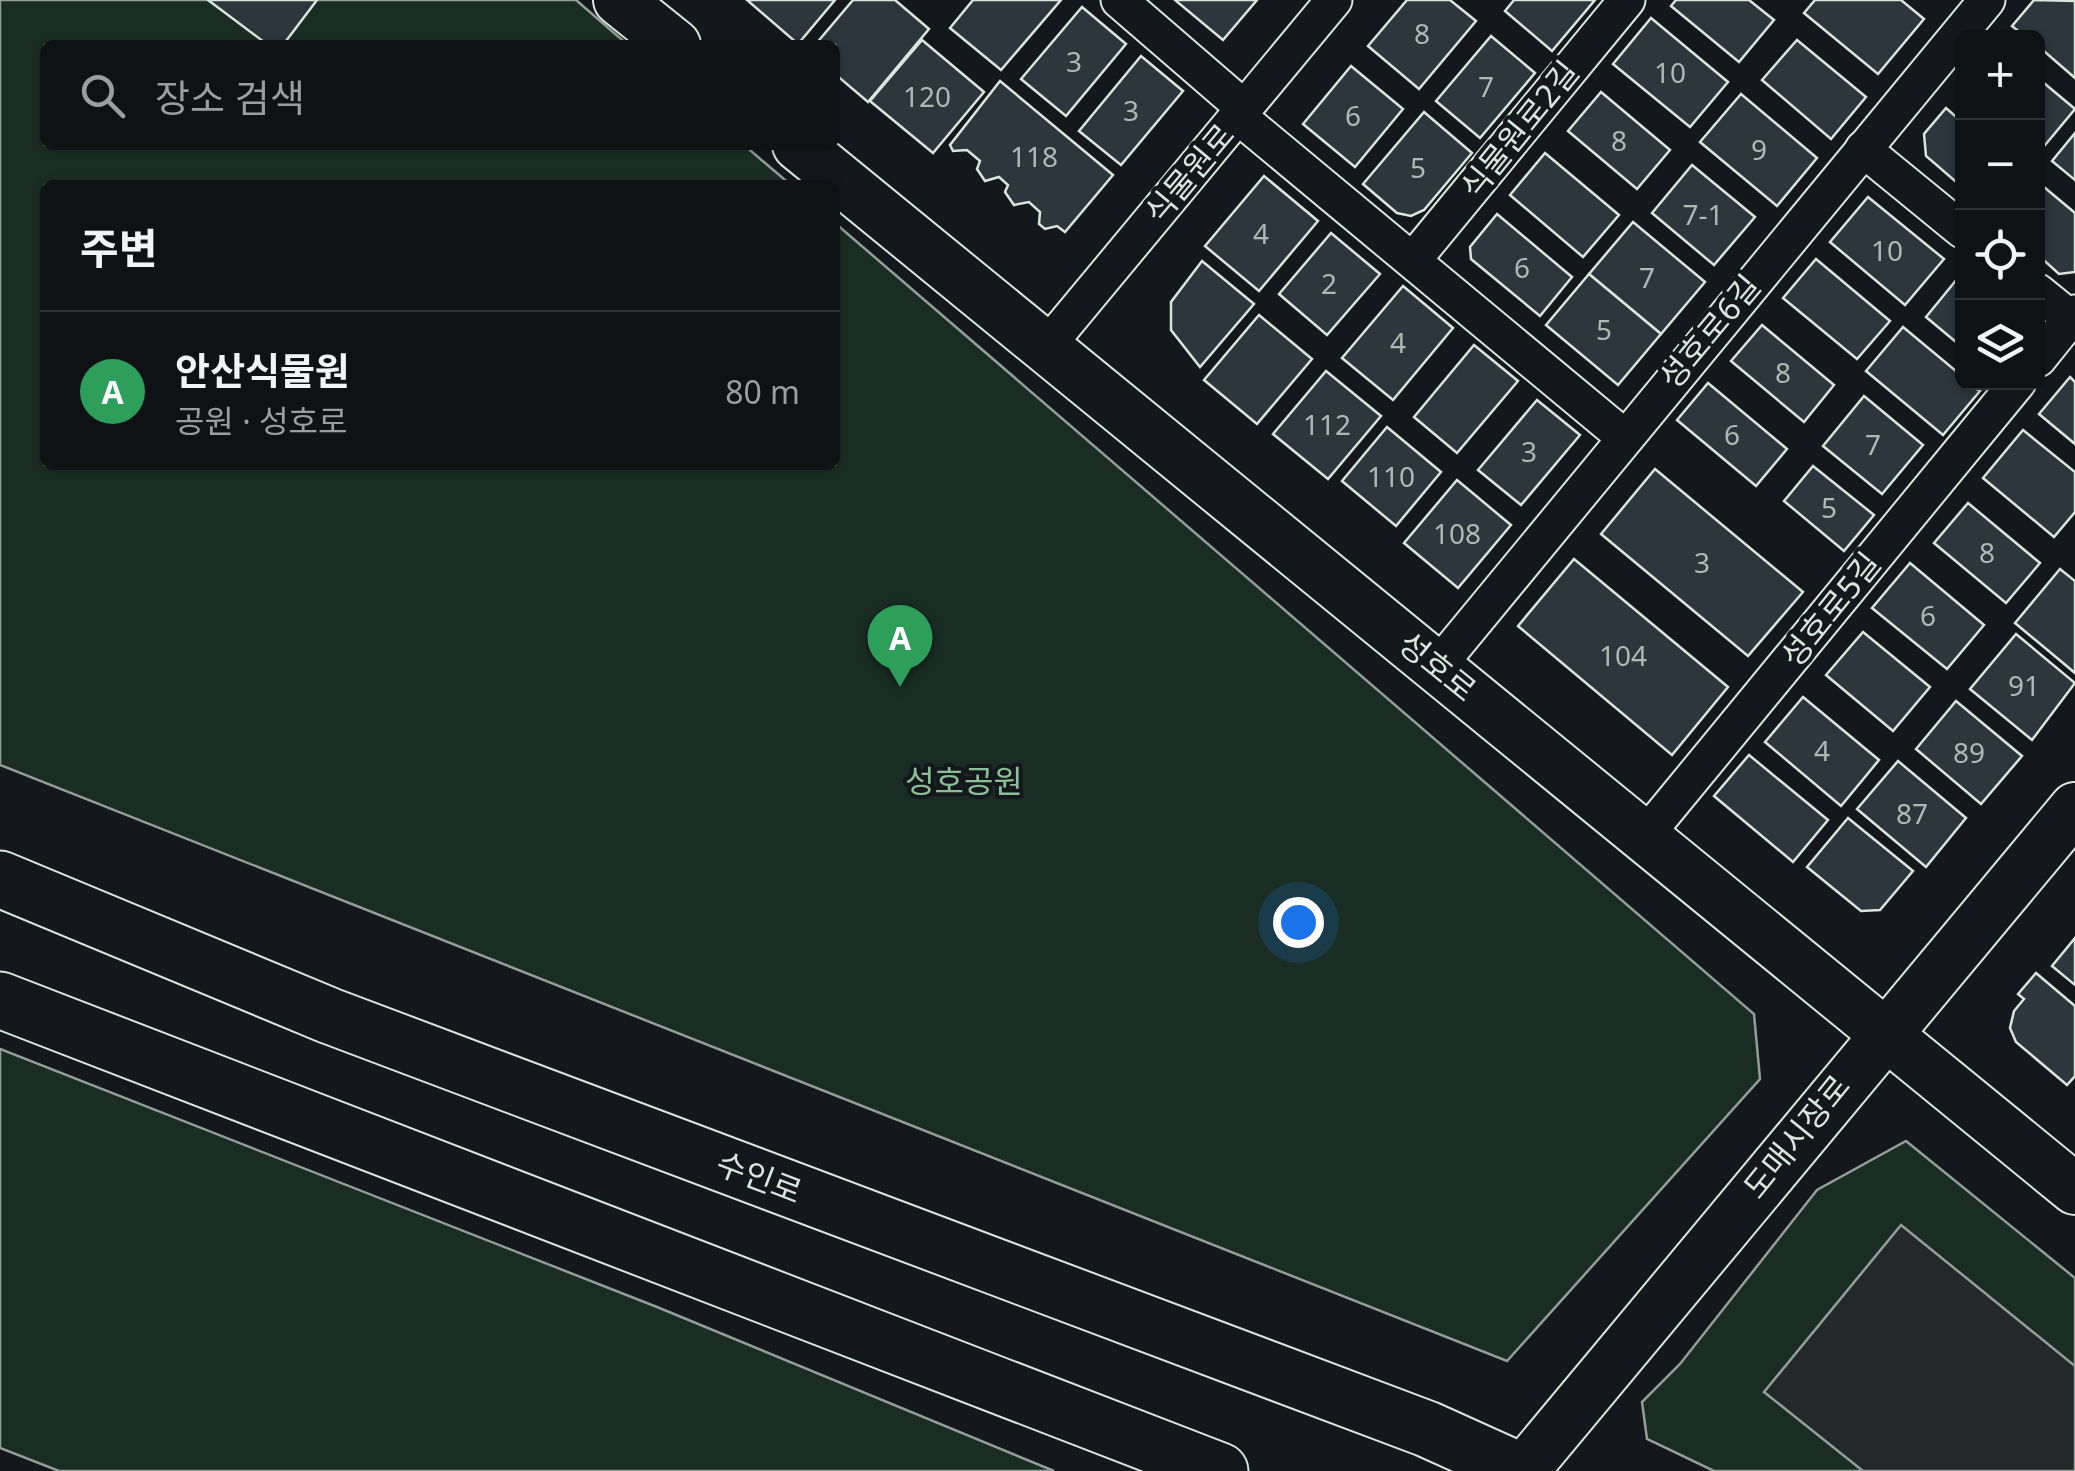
<!DOCTYPE html>
<html lang="ko">
<meta charset="utf-8">
<style>
body{margin:0;font-family:"Noto Sans","Noto Sans KR",sans-serif;background:#181b1e;color:#f1f3f6}
.controls{position:absolute;right:30px;top:30px;display:grid;overflow:hidden;border-radius:15px;box-shadow:0 2px 8px #0004}
.controls button{width:90px;height:90px;display:grid;place-items:center;padding:0;border:0;border-bottom:2px solid #2f3234;background:#0f1215;color:#f1f3f6;font:50px sans-serif}
.you{position:absolute;left:1298px;top:922px;width:35px;height:35px;margin:-25px;border:8px solid #fff;border-radius:50%;background:#1a73e8;box-shadow:0 0 0 15px #1a73e833}
.badge{display:grid;place-items:center;width:65px;height:65px;border-radius:50%;background:#8c9099;color:#fff;font-size:32px;font-weight:700}
.pin{position:absolute;translate:-50% -82px;filter:drop-shadow(0 2px 5px #0008)}
.pin::after{content:'';position:absolute;top:52px;width:35px;height:30px;background:inherit;clip-path:polygon(0 0,100% 0,50% 100%)}
.list{margin:0;padding:0;list-style:none}
h2{display:flex;justify-content:space-between;align-items:center;height:130px;margin:0;padding:0 40px;font-size:42px}
h2 small{font-size:32px;font-weight:400;color:#9b9ea0}
.list li{display:grid;grid-template-columns:65px 1fr auto;gap:30px;align-items:center;box-sizing:border-box;height:160px;padding:0 40px;border-top:2px solid #2f3234}
.list b{display:block;font-size:38px;white-space:nowrap}
.list p{margin:0;font-size:32px;white-space:nowrap;color:#9b9ea0}
.list em{font-size:32px;font-style:normal;color:#9b9ea0}
.icon{flex:none;width:55px;height:55px;fill:none;stroke:currentColor;stroke-width:2;stroke-linecap:round;stroke-linejoin:round}
.map{position:relative;flex:none;width:2075px;height:1471px;overflow:hidden}
.search{position:absolute;background:#0f1215;box-shadow:0 2px 8px #0004;left:40px;top:40px;width:800px;height:110px;display:flex;align-items:center;gap:25px;box-sizing:border-box;padding:0 35px;border-radius:15px;color:#9b9ea0;font-size:38px}
.panel{position:absolute;background:#0f1215;box-shadow:0 2px 8px #0004;left:40px;top:180px;width:800px;height:290px;border-radius:15px}
.map>svg:first-child{display:block}
.green{fill:#1a2d24;stroke:#939e99;stroke-width:2.5}
.parking{fill:#24282b;stroke:#939e99;stroke-width:2.5}
.building{fill:#2c363c;stroke:#d8e6dc;stroke-width:2.5}
.lines{fill:none;stroke-linecap:round;stroke-linejoin:round}
.street-casing{stroke:#d8e6dc;stroke-width:39}
.secondary-casing{stroke:#d8e6dc;stroke-width:54}
.highway-casing{stroke:#d8e6dc;stroke-width:59}
.street{stroke:#14181c;stroke-width:35}
.secondary{stroke:#14181c;stroke-width:50}
.highway{stroke:#14181c;stroke-width:55}
.labels{text-anchor:middle;stroke-width:8;stroke-linejoin:round;paint-order:stroke}
.number-label{font-size:28px;fill:#adbab4}
.street-label{font-size:32px;fill:#d8e6dc;stroke:#14181c}
.park-label{font-size:32px;fill:#8ac095;stroke:#14181c}
</style>
<div class="map">
<svg width="2075" height="1471" viewBox="0 0 2075 1471">
<rect width="100%" height="100%" fill="#14181c"/>
<g class="green">
<polygon points="0,0 576,0 628,45 45,45 45,145 744,145 791,185 45,185 45,465 835,465 835,223 1754,1014 1760,1079 1507,1361 0,765"/>
<polygon points="0,1049 657,1307 1054,1471 59,1471 0,1448"/>
<polygon points="1906,1141 2075,1278 2075,1471 1714,1471 1647,1439 1642,1402 1680,1364 1817,1190"/>
</g>
<polygon class="parking" points="1901,1225 2075,1366 2075,1471 1863,1471 1764,1392"/>
<g class="building">
<polygon points="208,0 317,0 283,45 268,45"/>
<polygon points="747,0 835,0 798,44"/>
<polygon points="853,0 895,0 929,29 868,102 835,74 835,45 815,45"/>
<polygon points="973,0 1061,0 1001,70 950,28"/>
<polygon points="1175,0 1257,0 1223,40"/>
<polygon points="1407,0 1450,0 1476,21 1419,89 1368,46"/>
<polygon points="1514,0 1595,0 1552,51 1505,11"/>
<polygon points="1676,0 1749,0 1774,20 1739,62 1671,6"/>
<polygon points="1815,0 1901,0 1924,19 1878,74 1804,13"/>
<polygon points="2034,0 2075,1 2075,78 2038,46 2038,38 2027,38 2012,26"/>
<polygon points="1082,7 1126,44 1066,116 1021,79"/>
<polygon points="1651,18 1728,82 1690,127 1613,64"/>
<polygon points="1491,36 1535,73 1480,138 1436,101"/>
<polygon points="922,40 984,92 933,153 870,101"/>
<polygon points="1797,40 1866,97 1831,139 1762,80"/>
<polygon points="1141,56 1183,91 1121,165 1079,131"/>
<polygon points="1351,66 1403,109 1355,167 1303,124"/>
<polygon points="2038,78 2075,109 2041,150 2038,147"/>
<polygon points="1000,81 1113,175 1065,232 1057,226 1045,229 1039,224 1040,212 1029,202 1014,205 1005,192 1008,185 999,177 985,181 977,169 980,161 967,150 953,151 950,145"/>
<polygon points="1601,92 1670,150 1637,189 1568,131"/>
<polygon points="1741,94 1817,158 1777,206 1700,142"/>
<polygon points="1946,108 1962,122 1962,187 1926,156 1924,134"/>
<polygon points="1424,112 1472,153 1424,210 1411,216 1397,213 1363,184"/>
<polygon points="2075,133 2075,180 2052,161"/>
<polygon points="1545,153 1619,215 1583,257 1510,195"/>
<polygon points="1692,165 1755,217 1714,265 1652,213"/>
<polygon points="1264,176 1318,221 1259,291 1205,246"/>
<polygon points="2038,182 2075,213 2075,272 2059,274 2038,255"/>
<polygon points="1868,197 1944,259 1905,305 1830,242"/>
<polygon points="1497,214 1572,277 1540,316 1471,259 1470,247"/>
<polygon points="1633,222 1705,282 1661,334 1589,274"/>
<polygon points="1331,233 1380,274 1327,335 1279,294"/>
<polygon points="1816,259 1890,321 1857,359 1783,298"/>
<polygon points="1202,261 1254,304 1200,367 1171,330 1171,302"/>
<polygon points="1962,273 1962,347 1926,317"/>
<polygon points="1589,274 1661,334 1618,385 1546,325"/>
<polygon points="1403,286 1453,328 1393,400 1342,358"/>
<polygon points="1259,315 1312,359 1257,424 1204,380"/>
<polygon points="1762,325 1834,385 1804,422 1731,361"/>
<polygon points="1903,327 1962,376 1962,382 1980,391 1943,435 1866,371"/>
<polygon points="1474,345 1518,381 1457,453 1414,417"/>
<polygon points="1326,371 1381,416 1328,479 1273,434"/>
<polygon points="2070,377 2075,382 2075,444 2039,414"/>
<polygon points="1708,383 1787,449 1756,486 1677,420"/>
<polygon points="1864,396 1923,445 1882,494 1823,446"/>
<polygon points="1537,400 1580,435 1521,505 1478,470"/>
<polygon points="1387,427 1441,472 1396,526 1342,481"/>
<polygon points="2023,430 2075,472 2075,512 2054,537 1983,478"/>
<polygon points="1813,466 1874,515 1844,551 1784,501"/>
<polygon points="1655,469 1803,592 1748,656 1601,534"/>
<polygon points="1457,480 1511,525 1458,588 1404,543"/>
<polygon points="1968,503 2040,563 2006,603 1934,543"/>
<polygon points="1574,559 1728,687 1672,755 1518,626"/>
<polygon points="1910,563 1984,625 1947,669 1872,608"/>
<polygon points="2060,569 2075,581 2075,673 2015,623"/>
<polygon points="1863,632 1930,687 1893,731 1826,675"/>
<polygon points="2016,634 2075,683 2032,740 1970,689"/>
<polygon points="1803,697 1879,760 1841,806 1765,742"/>
<polygon points="1956,701 2022,756 1981,804 1916,749"/>
<polygon points="1749,755 1828,820 1793,862 1714,796"/>
<polygon points="1898,761 1966,818 1926,867 1857,809"/>
<polygon points="1848,818 1913,871 1880,910 1861,911 1807,867"/>
<polygon points="2075,938 2075,985 2052,966"/>
<polygon points="2036,973 2075,1006 2075,1076 2067,1085 2016,1042 2010,1028 2014,1011 2024,999 2018,994"/>
</g>
<g class="lines">
<g class="street-casing">
<g id="street">
<polyline points="1119,0 1244,108"/>
<polyline points="1238,116 1623,436"/>
<polyline points="1863,149 1962,230"/>
<polyline points="1413,260 1627,0"/>
<polyline points="2038,292 2075,322"/>
<polyline points="1046,347 1334,0"/>
<polyline points="2038,359 2075,313"/>
<polyline points="1437,667 1987,0"/>
<polyline points="1644,837 2018,382"/>
</g>
</g>
<g class="secondary-casing">
<g id="secondary">
<polyline points="619,0 675,45"/>
<polyline points="798,145 2075,1189"/>
<polyline points="1523,1471 2075,808"/>
</g>
</g>
<g class="highway-casing">
<g id="highway">
<polyline points="0,879 330,1016 1427,1429 1520,1471"/>
<polyline points="0,1000 1220,1471"/>
</g>
</g>
<use href="#street" class="street"/>
<use href="#secondary" class="secondary"/>
<use href="#highway" class="highway"/>
</g>
<g class="labels">
<g class="number-label">
<text x="1422" y="44">8</text>
<text x="1074" y="72">3</text>
<text x="1670" y="83">10</text>
<text x="1486" y="97">7</text>
<text x="927" y="107">120</text>
<text x="1131" y="121">3</text>
<text x="1353" y="126">6</text>
<text x="1619" y="151">8</text>
<text x="1759" y="160">9</text>
<text x="1034" y="167">118</text>
<text x="1418" y="178">5</text>
<text x="1703" y="225">7-1</text>
<text x="1261" y="244">4</text>
<text x="1887" y="261">10</text>
<text x="1522" y="278">6</text>
<text x="1647" y="288">7</text>
<text x="1329" y="294">2</text>
<text x="1604" y="340">5</text>
<text x="1398" y="353">4</text>
<text x="1783" y="383">8</text>
<text x="1327" y="435">112</text>
<text x="1732" y="445">6</text>
<text x="1873" y="455">7</text>
<text x="1529" y="462">3</text>
<text x="1391" y="487">110</text>
<text x="1829" y="518">5</text>
<text x="1457" y="544">108</text>
<text x="1987" y="563">8</text>
<text x="1702" y="573">3</text>
<text x="1928" y="626">6</text>
<text x="1623" y="666">104</text>
<text x="2024" y="696">91</text>
<text x="1822" y="761">4</text>
<text x="1969" y="763">89</text>
<text x="1912" y="824">87</text>
</g>
<g class="street-label">
<text transform="translate(1520 130) rotate(-51)" y="11">식물원로2길</text>
<text transform="translate(1190 174) rotate(-50)" y="11">식물원로</text>
<text transform="translate(1710 332) rotate(-50)" y="11">성호로6길</text>
<text transform="translate(1831 610) rotate(-51)" y="11">성호로5길</text>
<text transform="translate(1437 667) rotate(39)" y="11">성호로</text>
<text transform="translate(1797 1137) rotate(-51)" y="11">도매시장로</text>
<text transform="translate(759 1178) rotate(21)" y="11">수인로</text>
</g>
<g class="park-label">
<text x="964" y="793">성호공원</text>
</g>
</g>
</svg>
<div class="controls">
<button>+</button>
<button>−</button>
<button><svg class="icon" aria-label="locate" viewBox="0 0 24 24"><circle cx="12" cy="12" r="6"/><path d="M12 2v4M12 18v4M2 12h4M18 12h4"/></svg></button>
<button><svg class="icon" aria-label="layers" viewBox="0 0 24 24"><path d="M12 4l9 5-9 5-9-5zM3 14l9 5 9-5"/></svg></button>
</div>
<div class="you"></div>
<div class="pin badge" style="left:900px;top:687px;background:#2e9e5b">A</div>
<div class="search"><svg class="icon" aria-label="search" viewBox="0 0 24 24"><circle cx="10" cy="10" r="6"/><path d="M15 15l6 6"/></svg>장소 검색</div>
<section class="panel">
<h2>주변<small></small></h2>
<ul class="list">
<li><span class="badge" style="background:#2e9e5b">A</span><div><b>안산식물원</b><p>공원 · 성호로</p></div><em>80 m</em></li>
</ul>
</section>
</div>
